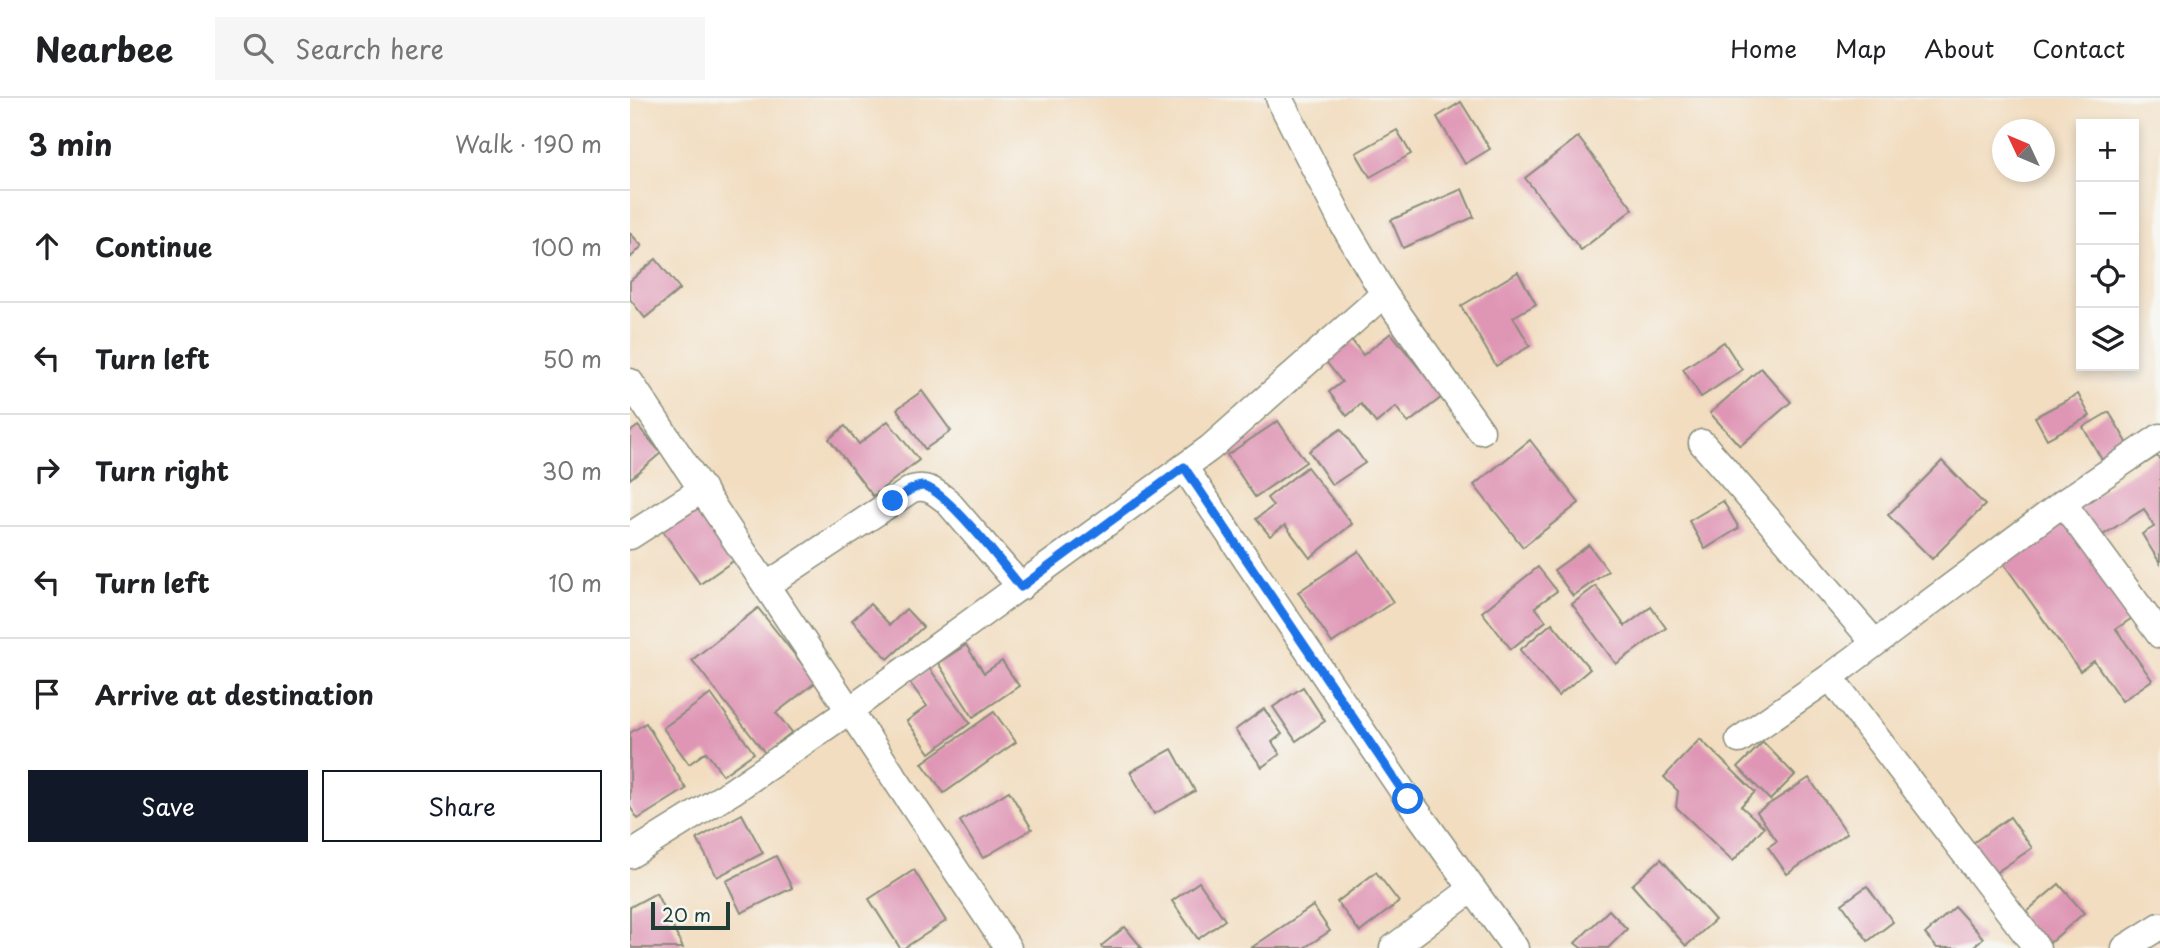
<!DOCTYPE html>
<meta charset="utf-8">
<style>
body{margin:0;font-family:"Playpen Sans",sans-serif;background:#f6f6f6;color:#202124}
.controls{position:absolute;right:21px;top:21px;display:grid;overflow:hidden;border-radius:0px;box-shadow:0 4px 10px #0003}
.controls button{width:63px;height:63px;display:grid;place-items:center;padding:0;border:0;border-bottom:2px solid #e0e0e0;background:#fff;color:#202124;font:35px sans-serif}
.compass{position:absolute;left:1362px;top:21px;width:63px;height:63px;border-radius:50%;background:#fff;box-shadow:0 4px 10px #0003;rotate:314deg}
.scale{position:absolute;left:21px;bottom:18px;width:79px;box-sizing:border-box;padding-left:7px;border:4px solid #1f3d34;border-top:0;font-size:19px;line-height:24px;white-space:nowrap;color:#1f3d34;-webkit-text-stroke:5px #f6f6f2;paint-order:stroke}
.stop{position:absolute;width:21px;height:21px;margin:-16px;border:5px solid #1a73e8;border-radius:50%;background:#fff}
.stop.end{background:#1a73e8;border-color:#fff;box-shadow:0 2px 7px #0008}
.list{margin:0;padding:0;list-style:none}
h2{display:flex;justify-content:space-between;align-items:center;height:91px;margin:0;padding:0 28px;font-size:30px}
h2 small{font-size:23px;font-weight:400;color:#757577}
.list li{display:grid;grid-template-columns:46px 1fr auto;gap:21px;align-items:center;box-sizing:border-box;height:112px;padding:0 28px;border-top:2px solid #e0e0e0}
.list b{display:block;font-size:26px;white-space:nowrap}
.list em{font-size:23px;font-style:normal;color:#757577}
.actions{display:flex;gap:14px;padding:21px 28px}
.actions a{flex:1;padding:16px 0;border:2px solid #111827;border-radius:0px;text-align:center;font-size:24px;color:#111827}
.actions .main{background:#111827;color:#fff}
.icon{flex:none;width:38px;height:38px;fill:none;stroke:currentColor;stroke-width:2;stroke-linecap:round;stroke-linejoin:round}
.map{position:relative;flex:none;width:1530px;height:850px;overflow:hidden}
header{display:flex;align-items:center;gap:42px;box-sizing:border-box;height:98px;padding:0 35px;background:#fff;border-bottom:2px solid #e0e0e0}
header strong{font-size:33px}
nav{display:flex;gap:38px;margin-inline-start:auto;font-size:24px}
.search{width:490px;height:63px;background:#f6f6f6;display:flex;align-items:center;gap:18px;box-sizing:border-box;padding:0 24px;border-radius:0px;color:#757577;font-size:26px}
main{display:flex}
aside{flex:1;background:#fff}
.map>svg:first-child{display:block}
.building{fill:#df96b5}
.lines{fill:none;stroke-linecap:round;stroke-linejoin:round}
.minor-casing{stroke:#888d7a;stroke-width:29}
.minor{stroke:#fff;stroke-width:26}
.route{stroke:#1a73e8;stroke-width:9}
</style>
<header>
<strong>Nearbee</strong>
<div class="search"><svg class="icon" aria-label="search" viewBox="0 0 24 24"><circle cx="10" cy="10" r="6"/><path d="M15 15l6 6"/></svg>Search here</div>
<nav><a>Home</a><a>Map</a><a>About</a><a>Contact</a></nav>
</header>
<main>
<aside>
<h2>3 min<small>Walk · 190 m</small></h2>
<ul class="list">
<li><svg class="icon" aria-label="ahead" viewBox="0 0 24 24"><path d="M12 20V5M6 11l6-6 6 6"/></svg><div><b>Continue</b></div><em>100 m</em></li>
<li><svg class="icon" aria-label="left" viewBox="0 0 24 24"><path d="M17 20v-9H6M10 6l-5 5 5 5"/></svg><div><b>Turn left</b></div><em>50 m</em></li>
<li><svg class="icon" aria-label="right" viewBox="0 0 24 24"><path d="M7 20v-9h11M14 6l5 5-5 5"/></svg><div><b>Turn right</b></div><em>30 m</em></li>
<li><svg class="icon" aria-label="left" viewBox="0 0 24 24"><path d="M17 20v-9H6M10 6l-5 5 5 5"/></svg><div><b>Turn left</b></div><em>10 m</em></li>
<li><svg class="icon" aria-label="arrive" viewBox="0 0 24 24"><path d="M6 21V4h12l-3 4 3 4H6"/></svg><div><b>Arrive at destination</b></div></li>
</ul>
<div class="actions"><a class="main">Save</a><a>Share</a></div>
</aside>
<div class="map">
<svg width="1530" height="850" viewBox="0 0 1530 850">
<rect width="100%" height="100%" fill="#f6f6f2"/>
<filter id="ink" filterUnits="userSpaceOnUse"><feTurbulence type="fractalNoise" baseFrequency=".0143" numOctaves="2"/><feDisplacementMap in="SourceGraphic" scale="14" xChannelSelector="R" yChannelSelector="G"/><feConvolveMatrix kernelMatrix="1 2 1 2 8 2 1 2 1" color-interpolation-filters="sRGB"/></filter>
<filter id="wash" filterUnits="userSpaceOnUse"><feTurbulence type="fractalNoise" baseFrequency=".00686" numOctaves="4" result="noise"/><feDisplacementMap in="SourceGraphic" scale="28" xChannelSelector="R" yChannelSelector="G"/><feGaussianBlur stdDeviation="1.57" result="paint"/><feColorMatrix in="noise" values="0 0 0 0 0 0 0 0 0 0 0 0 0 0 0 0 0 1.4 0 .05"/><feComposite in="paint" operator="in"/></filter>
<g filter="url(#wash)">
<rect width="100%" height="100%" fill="#f2ddc0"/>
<g id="blocks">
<g class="building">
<polygon points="831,4 860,51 835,66 807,19"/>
<polygon points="767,32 781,56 740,79 726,55"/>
<polygon points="948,39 1003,111 951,152 895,80"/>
<polygon points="832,91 844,119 773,150 761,122"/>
<polygon points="0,135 12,148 0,160"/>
<polygon points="26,161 50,191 15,220 0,201 0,183"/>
<polygon points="888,174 906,206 883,219 900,248 866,268 831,208"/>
<polygon points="761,235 812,299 778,325 766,309 746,325 731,306 717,318 699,294 712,284 694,261 720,240 733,257"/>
<polygon points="1094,244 1112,272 1071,299 1053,271"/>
<polygon points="1131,270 1161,304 1110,348 1080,315"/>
<polygon points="292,293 321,333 295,351 267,311"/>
<polygon points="1448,296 1460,318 1417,341 1405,319"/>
<polygon points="1479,314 1498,346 1472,362 1453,329"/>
<polygon points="258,323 289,362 243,398 199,341 215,328 229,346"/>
<polygon points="648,323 676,364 625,399 597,357"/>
<polygon points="8,328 31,355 0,381 0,334"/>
<polygon points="711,331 735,365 702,387 679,353"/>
<polygon points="900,342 949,405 893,449 844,387"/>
<polygon points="1527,358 1530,362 1530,465 1512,436 1524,429 1514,411 1468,440 1448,408"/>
<polygon points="1312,363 1355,407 1302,461 1258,417"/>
<polygon points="677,369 722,426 680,460 655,427 640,438 626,421 643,408 637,400"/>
<polygon points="1093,403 1109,430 1075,451 1059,423"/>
<polygon points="67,405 106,461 70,486 31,430"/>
<polygon points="1437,410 1511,514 1486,531 1522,582 1492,603 1464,563 1450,573 1369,459"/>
<polygon points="959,447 978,473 943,498 924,472"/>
<polygon points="729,453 763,504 702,545 668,494"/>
<polygon points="908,469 927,493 905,509 916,523 881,551 852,514"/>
<polygon points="966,488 995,528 1021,509 1036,530 986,566 942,506"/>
<polygon points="240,506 260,527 276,511 293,529 258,561 222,522"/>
<polygon points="128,510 186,584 146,615 162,634 135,655 62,562"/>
<polygon points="922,525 960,571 928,598 890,552"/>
<polygon points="336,547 354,575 372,563 389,588 343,619 308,565"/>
<polygon points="299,570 340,625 300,655 277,623 297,608 280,585"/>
<polygon points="673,589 695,623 666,643 643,609"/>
<polygon points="81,596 124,655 93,677 76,654 59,666 33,630"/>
<polygon points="634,611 652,636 642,644 650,656 632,669 605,632"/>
<polygon points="364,614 386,644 314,695 292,665"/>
<polygon points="16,625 56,691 8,721 0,709 0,635"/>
<polygon points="1070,641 1125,694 1111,708 1134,729 1103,763 1046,709 1048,693 1034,679"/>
<polygon points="1133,644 1165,677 1140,702 1108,669"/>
<polygon points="542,651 565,693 524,716 500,674"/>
<polygon points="1179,680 1217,735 1157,776 1138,749 1147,743 1127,714"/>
<polygon points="379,693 402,731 353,760 330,723"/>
<polygon points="112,716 133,755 87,779 67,741"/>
<polygon points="1380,719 1402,750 1361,778 1340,747"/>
<polygon points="146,758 162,790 111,815 96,783"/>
<polygon points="1031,761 1085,822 1056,848 1002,787"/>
<polygon points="284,772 316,823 274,850 270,850 239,801"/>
<polygon points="746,774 769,804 730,834 707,804"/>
<polygon points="569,784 595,822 568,841 542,803"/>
<polygon points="1429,786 1454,815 1415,849 1390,819"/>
<polygon points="1237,788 1263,824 1238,843 1212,806"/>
<polygon points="26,795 53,850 2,850 0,846 0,809"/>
<polygon points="683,808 700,833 674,850 621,850"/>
<polygon points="1325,809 1353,840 1342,850 1307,850 1295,836"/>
<polygon points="979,812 997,831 978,850 951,850 945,845"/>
<polygon points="495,829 512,850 472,850 471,848"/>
</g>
</g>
</g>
<g filter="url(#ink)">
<use href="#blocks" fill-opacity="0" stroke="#888d7a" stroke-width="2"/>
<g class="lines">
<g class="minor-casing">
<g id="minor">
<polyline points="754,196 851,333"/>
<polyline points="0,284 378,850"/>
<polyline points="1072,345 1245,545"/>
<polyline points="554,369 778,701 885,850"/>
<polyline points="1433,405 1530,537"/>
<polyline points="0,438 73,391"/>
<path d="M137,487L282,391C297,387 304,393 317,403L391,489"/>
<polyline points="1200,579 1407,850"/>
<polyline points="1109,642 1200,579 1433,405 1530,339"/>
<polyline points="0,757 103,693 220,612 580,350 754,196 713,126 649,0"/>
<polyline points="763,850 842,791"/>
<polyline points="1495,850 1530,828"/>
</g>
</g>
<use href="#minor" class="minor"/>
</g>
</g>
<g class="lines" filter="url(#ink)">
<path class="route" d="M263,403C272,397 282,389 292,388C313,388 376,470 391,489L554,369L778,701"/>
</g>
</svg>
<div class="controls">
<button>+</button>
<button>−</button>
<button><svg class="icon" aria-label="locate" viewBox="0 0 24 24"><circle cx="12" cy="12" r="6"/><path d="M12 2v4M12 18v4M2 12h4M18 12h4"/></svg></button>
<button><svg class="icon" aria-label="layers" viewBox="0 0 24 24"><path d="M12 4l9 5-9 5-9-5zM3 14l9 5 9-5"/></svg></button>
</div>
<svg class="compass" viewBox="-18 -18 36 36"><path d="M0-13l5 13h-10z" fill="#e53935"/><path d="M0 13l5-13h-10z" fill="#757577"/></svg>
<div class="scale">20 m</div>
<div class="stop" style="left:778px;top:701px"></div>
<div class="stop end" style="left:263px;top:403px"></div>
</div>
</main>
